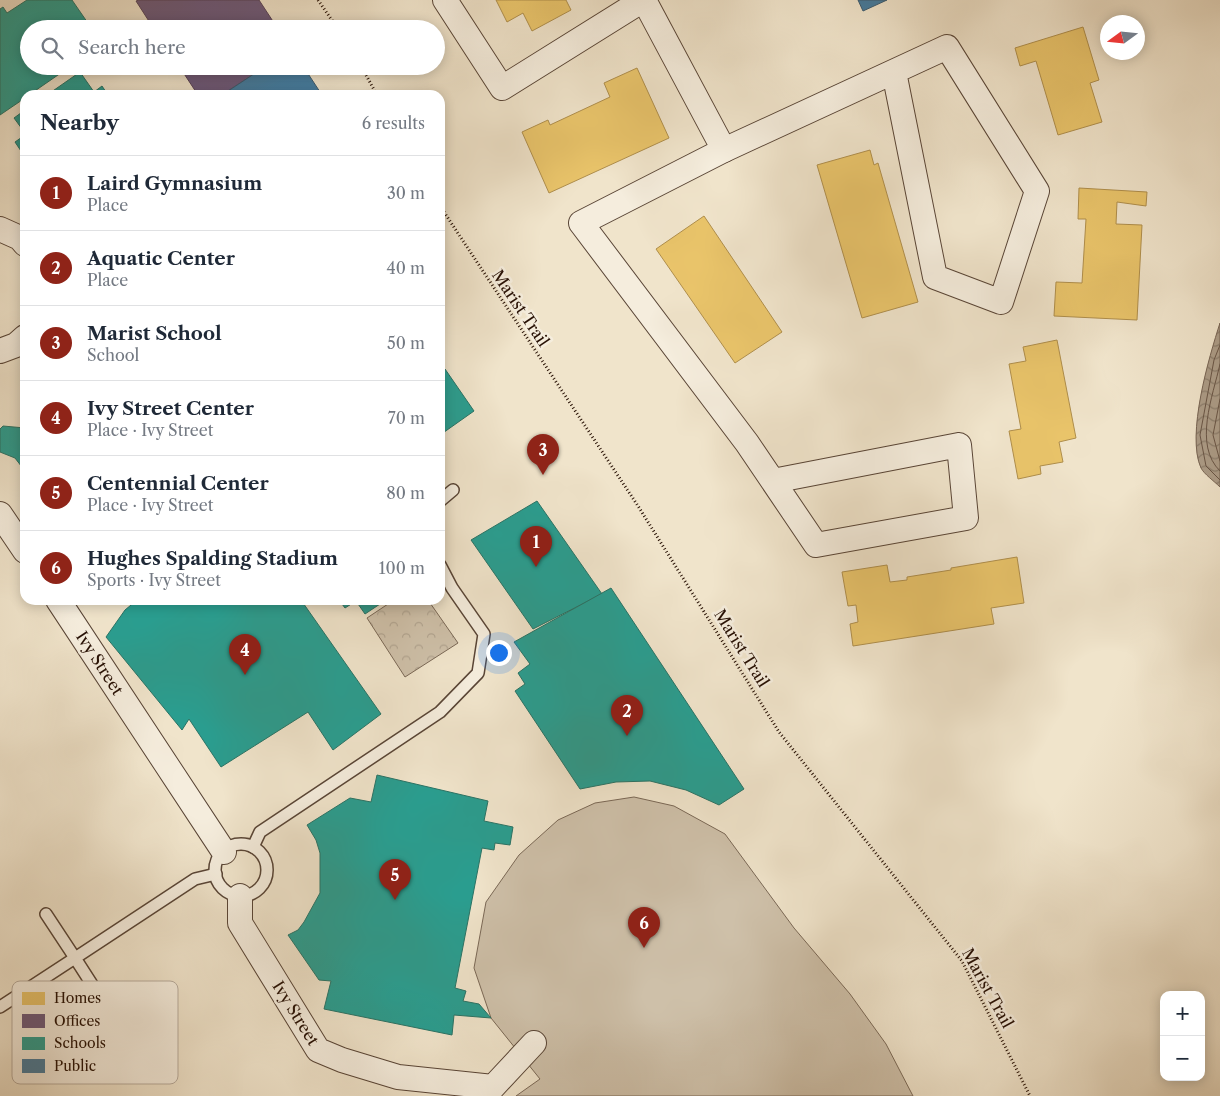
<!DOCTYPE html>
<meta charset="utf-8">
<style>
body{margin:0;font-family:"Libre Caslon Text",serif;background:#f6f6f7;color:#1f2937}
.controls{position:absolute;right:15px;bottom:15px;display:grid;overflow:hidden;border-radius:10px;box-shadow:0 2px 12px #0003}
.controls button{width:45px;height:45px;display:grid;place-items:center;padding:0;border:0;border-bottom:1px solid #e0e1e3;background:#fff;color:#1f2937;font:25px sans-serif}
.compass{position:absolute;left:1100px;top:15px;width:45px;height:45px;border-radius:50%;background:#fff;box-shadow:0 2px 12px #0003;rotate:255deg}
.you{position:absolute;left:498px;top:652px;width:18px;height:18px;margin:-12px;border:4px solid #fff;border-radius:50%;background:#1a73e8;box-shadow:0 0 0 8px #1a73e833}
.badge{display:grid;place-items:center;width:32px;height:32px;border-radius:50%;background:#8f2418;color:#fff;font-size:16px;font-weight:700}
.pin{position:absolute;translate:-50% -41px;filter:drop-shadow(0 1px 2px #0008)}
.pin::after{content:'';position:absolute;top:26px;width:18px;height:15px;background:inherit;clip-path:polygon(0 0,100% 0,50% 100%)}
.list{margin:0;padding:0;list-style:none}
h2{display:flex;justify-content:space-between;align-items:center;height:65px;margin:0;padding:0 20px;font-size:21px}
h2 small{font-size:16px;font-weight:400;color:#747a83}
.list li{display:grid;grid-template-columns:32px 1fr auto;gap:15px;align-items:center;box-sizing:border-box;height:75px;padding:0 20px;border-top:1px solid #e0e1e3}
.list b{display:block;font-size:19px;white-space:nowrap}
.list p{margin:0;font-size:16px;white-space:nowrap;color:#747a83}
.list em{font-size:16px;font-style:normal;color:#747a83}
.icon{flex:none;width:28px;height:28px;fill:none;stroke:currentColor;stroke-width:2;stroke-linecap:round;stroke-linejoin:round}
.map{position:relative;flex:none;width:1220px;height:1096px;overflow:hidden}
.search{position:absolute;background:#fff;box-shadow:0 2px 12px #0003;left:20px;top:20px;width:425px;height:55px;display:flex;align-items:center;gap:12px;box-sizing:border-box;padding:0 18px;border-radius:28px;color:#747a83;font-size:19px}
.panel{position:absolute;background:#fff;box-shadow:0 2px 12px #0003;left:20px;top:90px;width:425px;height:515px;border-radius:15px}
.map>svg:first-child{display:block}
.grass{fill:#cec0a9;stroke:#7a6856}
.park{fill:url(#park-crowns);stroke:#7a6856}
.water{fill:url(#water-waves);stroke:#776453}
.homes{fill:#e9c46a;stroke:#af8e4b}
.offices{fill:#6d597a;stroke:#584357}
.schools{fill:#2a9d8f;stroke:#297365}
.public{fill:#457b9d;stroke:#3c5b6f}
.lines{fill:none;stroke-linecap:round;stroke-linejoin:round}
.shore{stroke:#6a5646;stroke-width:1}
.lane-casing{stroke:#594536;stroke-width:14}
.street-casing{stroke:#594536;stroke-width:26}
.path{stroke:#271004;stroke-width:3;stroke-dasharray:1 2.5;stroke-linecap:butt}
.lane{stroke:#f5eddd;stroke-width:11}
.street{stroke:#f5eddd;stroke-width:24}
.labels{text-anchor:middle;stroke-width:5;stroke-linejoin:round;paint-order:stroke}
.street-label{font-size:16px;fill:#271004;stroke:#f5eddd}
.key{fill:#f5eddd;stroke:#b7ab9c;stroke-width:1}
.key-label{font-size:14px;fill:#271004}
</style>
<div class="map">
<svg width="1220" height="1096" viewBox="0 0 1220 1096">
<defs>
<pattern id="park-crowns" width="20" height="18" patternUnits="userSpaceOnUse" patternTransform="scale(1.25)"><rect width="20" height="18" fill="#cec0a9"/><path d="M2 6a3 3 0 1 1 6 0M12 15a3 3 0 1 1 6 0" fill="none" stroke="#b1a490"/></pattern>
<pattern id="water-waves" width="16" height="10" patternUnits="userSpaceOnUse" patternTransform="scale(1.25)"><rect width="16" height="10" fill="#ac9c87"/><path d="M0 5q4-4 8 0t8 0" fill="none" stroke="#8c7e6c"/></pattern>
</defs>
<rect width="100%" height="100%" fill="#f0e4cb"/>
<filter id="stains"><feTurbulence type="fractalNoise" baseFrequency=".004" numOctaves="4"/><feColorMatrix values="0 0 0 0 .2 0 0 0 0 .09 0 0 0 0 .02 0 0 0 .5 -.17"/></filter>
<radialGradient id="worn" r=".72"><stop offset=".6" stop-color="#630" stop-opacity="0"/><stop offset="1" stop-color="#630" stop-opacity=".3"/></radialGradient>
<polygon class="grass" points="634,797 674,806 725,834 794,928 850,994 886,1044 913,1096 516,1096 540,1079 491,1018 474,968 486,902 519,855 558,820 595,803"/>
<polygon class="park" points="394,600 428,600 458,643 405,677 367,618"/>
<path class="water" d="M1220,323V487C1214,481 1204,474 1201,468C1186,435 1209,357 1220,323Z"/>
<g class="homes">
<polygon points="496,0 566,0 571,10 532,31 523,13 507,22"/>
<polygon points="1083,27 1099,80 1090,83 1102,122 1058,135 1036,61 1020,66 1015,48"/>
<polygon points="637,68 669,138 549,193 522,132 548,120 550,125 610,97 604,83"/>
<polygon points="870,150 874,165 878,163 918,302 862,318 817,165"/>
<polygon points="1079,188 1147,192 1146,206 1117,202 1116,224 1142,225 1137,320 1054,316 1056,282 1082,283 1086,219 1078,219"/>
<polygon points="704,216 782,332 735,363 656,249"/>
<polygon points="1057,340 1076,438 1059,442 1063,462 1040,466 1041,474 1018,479 1009,431 1021,429 1009,364 1026,361 1023,347"/>
<polygon points="1017,557 1024,603 991,608 994,624 853,646 850,624 858,622 856,605 848,606 842,572 887,565 890,582 907,580 907,577 951,570 951,568"/>
</g>
<g class="offices">
<polygon points="139,0 259,0 278,29 154,29 136,1"/>
<polygon points="179,66 266,66 222,95 198,95"/>
</g>
<g class="schools">
<polygon points="27,0 72,0 92,29 29,29 29,66 71,66 29,95 25,95 25,98 0,115 0,9 3,7 7,13"/>
<polygon points="80,72 94,92 102,86 108,95 47,95"/>
<polygon points="25,110 25,133 14,118"/>
<polygon points="25,135 25,157 15,142"/>
<polygon points="445,369 474,411 440,435 440,373"/>
<polygon points="3,426 25,428 25,471 15,458 0,452 0,429"/>
<polygon points="537,501 602,594 533,629 471,540"/>
<polygon points="611,588 744,789 719,805 686,790 650,781 616,782 580,789 515,691 525,684 518,673 530,664 514,642"/>
<polygon points="137,600 301,600 381,714 333,750 308,712 221,767 189,719 182,730 106,637 125,610"/>
<polygon points="339,600 386,600 365,614 356,601 345,608"/>
<polygon points="377,775 488,801 484,821 513,827 510,845 495,843 494,850 482,848 455,988 466,991 463,1001 479,1004 491,1018 454,1015 452,1035 324,1009 331,981 319,980 288,935 298,930 304,922 320,893 320,853 316,840 307,825 350,798 371,802"/>
</g>
<g class="public">
<polygon points="858,0 887,0 863,11"/>
<polygon points="266,66 303,66 322,95 222,95"/>
</g>
<g class="lines">
<g class="shore">
<polyline points="1220,345 1214,360 1200,435 1206,466 1220,480"/>
<path d="M1220,364C1213,396 1193,445 1220,471"/>
<polyline points="1220,399 1213,435 1220,461"/>
</g>
<g class="lane-casing">
<g id="lane">
<polyline points="440,501 453,490"/>
<circle cx="241" cy="870" r="26"/>
<polyline points="253,847 260,832 440,712 478,673 484,634 452,588 440,565"/>
<polyline points="0,1007 75,958 46,914"/>
<polyline points="147,1070 75,958 195,879 216,874"/>
</g>
</g>
<g class="street-casing">
<g id="street">
<polyline points="445,0 502,88 643,0"/>
<polyline points="644,0 724,150 581,223 747,443 816,545 966,518 959,445 773,481"/>
<polyline points="724,150 947,47 1037,191 1001,302 935,277 894,72"/>
<polyline points="0,229 20,238 25,244"/>
<polyline points="0,351 16,345 25,337"/>
<polyline points="0,514 25,551"/>
<polyline points="58,600 224,852"/>
<polyline points="240,896 240,923 318,1050 342,1060 398,1077 493,1087 534,1043"/>
</g>
</g>
<g class="path">
<polyline points="318,0 338,29"/>
<polyline points="361,66 377,95"/>
<polyline points="440,206 638,506 779,732 962,961 1030,1096"/>
</g>
<use href="#lane" class="lane"/>
<use href="#street" class="street"/>
</g>
<g class="labels">
<g class="street-label">
<text transform="translate(521 308) rotate(56)" y="6">Marist Trail</text>
<text transform="translate(742 648) rotate(58)" y="6">Marist Trail</text>
<text transform="translate(100 663) rotate(57)" y="6">Ivy Street</text>
<text transform="translate(988 988) rotate(61)" y="6">Marist Trail</text>
<text transform="translate(296 1013) rotate(58)" y="6">Ivy Street</text>
</g>
</g>
<rect x="12" y="981" width="166" height="103" rx="8" class="key"/>
<rect x="22" y="992" width="23" height="13" fill="#e9c46a"/>
<rect x="22" y="1014" width="23" height="14" fill="#6d597a"/>
<rect x="22" y="1037" width="23" height="13" fill="#2a9d8f"/>
<rect x="22" y="1059" width="23" height="14" fill="#457b9d"/>
<g class="key-label">
<text x="54" y="1003">Homes</text>
<text x="54" y="1026">Offices</text>
<text x="54" y="1048">Schools</text>
<text x="54" y="1071">Public</text>
</g>
<rect width="100%" height="100%" filter="url(#stains)"/>
<rect width="100%" height="100%" fill="url(#worn)"/>
</svg>
<div class="controls">
<button>+</button>
<button>−</button>
</div>
<svg class="compass" viewBox="-18 -18 36 36"><path d="M0-13l5 13h-10z" fill="#e53935"/><path d="M0 13l5-13h-10z" fill="#747a83"/></svg>
<div class="you"></div>
<div class="pin badge" style="left:536px;top:567px">1</div>
<div class="pin badge" style="left:627px;top:736px">2</div>
<div class="pin badge" style="left:543px;top:475px">3</div>
<div class="pin badge" style="left:245px;top:675px">4</div>
<div class="pin badge" style="left:395px;top:900px">5</div>
<div class="pin badge" style="left:644px;top:948px">6</div>
<div class="search"><svg class="icon" aria-label="search" viewBox="0 0 24 24"><circle cx="10" cy="10" r="6"/><path d="M15 15l6 6"/></svg>Search here</div>
<section class="panel">
<h2>Nearby<small>6 results</small></h2>
<ul class="list">
<li><span class="badge">1</span><div><b>Laird Gymnasium</b><p>Place</p></div><em>30 m</em></li>
<li><span class="badge">2</span><div><b>Aquatic Center</b><p>Place</p></div><em>40 m</em></li>
<li><span class="badge">3</span><div><b>Marist School</b><p>School</p></div><em>50 m</em></li>
<li><span class="badge">4</span><div><b>Ivy Street Center</b><p>Place · Ivy Street</p></div><em>70 m</em></li>
<li><span class="badge">5</span><div><b>Centennial Center</b><p>Place · Ivy Street</p></div><em>80 m</em></li>
<li><span class="badge">6</span><div><b>Hughes Spalding Stadium</b><p>Sports · Ivy Street</p></div><em>100 m</em></li>
</ul>
</section>
</div>
